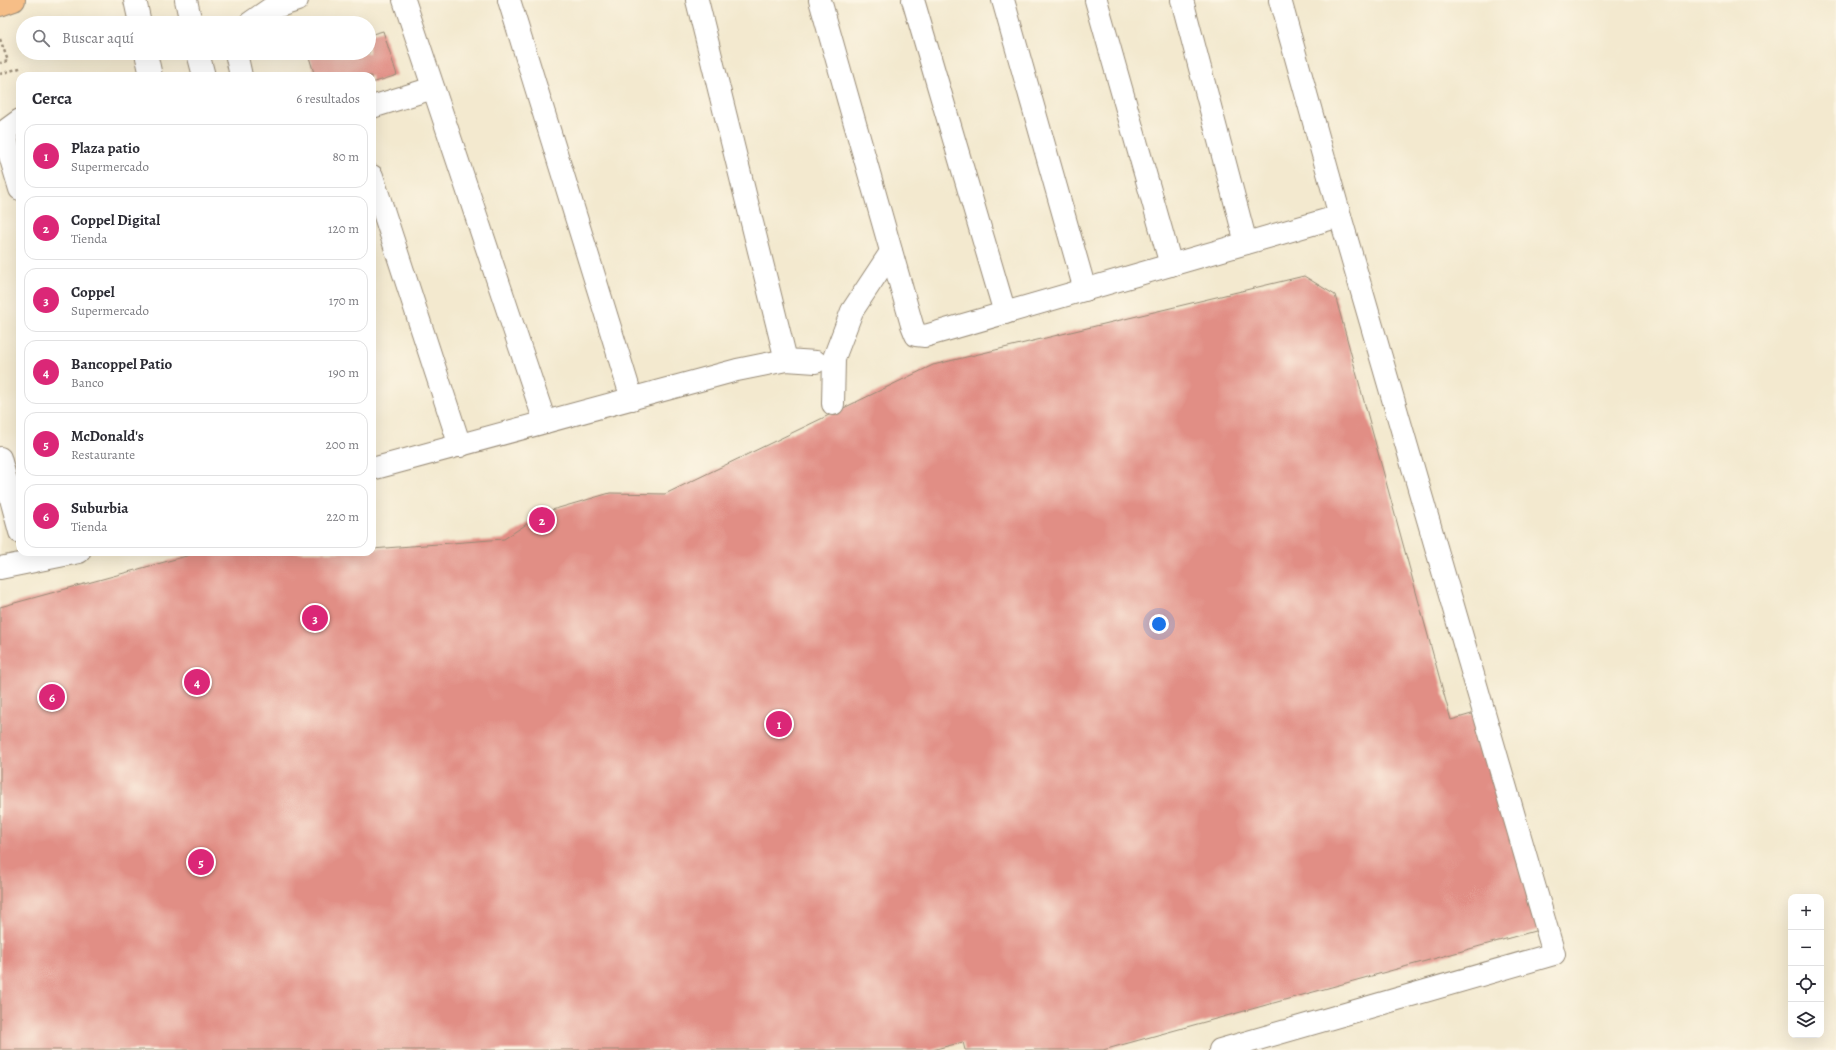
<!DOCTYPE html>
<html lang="es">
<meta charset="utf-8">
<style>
body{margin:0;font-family:Alegreya,serif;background:#f2f2f3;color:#2b2b33}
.controls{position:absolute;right:12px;bottom:12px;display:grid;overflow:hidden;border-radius:8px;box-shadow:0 4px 16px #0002}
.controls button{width:36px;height:36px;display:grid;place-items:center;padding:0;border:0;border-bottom:1px solid #e1e1e2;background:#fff;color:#2b2b33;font:20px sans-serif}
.you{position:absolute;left:1159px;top:624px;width:14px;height:14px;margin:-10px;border:3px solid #fff;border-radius:50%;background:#1a73e8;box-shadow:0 0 0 6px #1a73e833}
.badge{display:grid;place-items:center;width:26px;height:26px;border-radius:50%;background:#db2777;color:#fff;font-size:13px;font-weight:700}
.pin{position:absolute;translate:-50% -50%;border:2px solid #fff;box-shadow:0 1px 4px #0006}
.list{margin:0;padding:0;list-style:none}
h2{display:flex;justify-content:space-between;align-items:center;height:52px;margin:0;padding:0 16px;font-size:17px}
h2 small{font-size:13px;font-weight:400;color:#7c7c81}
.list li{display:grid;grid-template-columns:26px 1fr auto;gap:12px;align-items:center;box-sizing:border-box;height:64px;margin:0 8px 8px;padding:0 8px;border:1px solid #e1e1e2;border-radius:12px}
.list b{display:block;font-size:15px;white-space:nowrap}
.list p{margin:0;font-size:13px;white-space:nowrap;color:#7c7c81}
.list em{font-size:13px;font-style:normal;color:#7c7c81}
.icon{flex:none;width:22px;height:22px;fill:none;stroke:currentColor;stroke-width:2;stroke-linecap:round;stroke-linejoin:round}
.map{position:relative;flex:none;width:1836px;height:1050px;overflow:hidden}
.search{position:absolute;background:#fff;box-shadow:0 4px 16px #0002;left:16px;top:16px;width:360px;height:44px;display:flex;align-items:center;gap:10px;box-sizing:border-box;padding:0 14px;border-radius:22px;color:#7c7c81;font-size:15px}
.panel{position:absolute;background:#fff;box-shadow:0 4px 16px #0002;left:16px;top:72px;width:360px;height:484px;border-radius:12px}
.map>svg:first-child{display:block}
.building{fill:#e18e85}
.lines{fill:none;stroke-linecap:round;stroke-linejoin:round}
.minor-casing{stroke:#978a76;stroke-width:24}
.major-casing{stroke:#978a76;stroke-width:24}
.path{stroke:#978a76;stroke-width:2.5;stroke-dasharray:3 3;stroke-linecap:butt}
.minor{stroke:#fff;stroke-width:22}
.major{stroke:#f6be87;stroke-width:22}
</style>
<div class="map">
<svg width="1836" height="1050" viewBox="0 0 1836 1050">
<rect width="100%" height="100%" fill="#fcf5e5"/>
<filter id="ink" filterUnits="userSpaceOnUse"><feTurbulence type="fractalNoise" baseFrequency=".025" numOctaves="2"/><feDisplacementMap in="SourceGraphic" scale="8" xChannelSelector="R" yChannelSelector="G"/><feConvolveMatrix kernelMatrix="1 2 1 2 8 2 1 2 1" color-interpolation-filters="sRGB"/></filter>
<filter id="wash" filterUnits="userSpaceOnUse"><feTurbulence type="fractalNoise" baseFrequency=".012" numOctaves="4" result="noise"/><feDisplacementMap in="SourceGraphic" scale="16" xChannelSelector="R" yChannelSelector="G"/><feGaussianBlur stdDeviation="0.9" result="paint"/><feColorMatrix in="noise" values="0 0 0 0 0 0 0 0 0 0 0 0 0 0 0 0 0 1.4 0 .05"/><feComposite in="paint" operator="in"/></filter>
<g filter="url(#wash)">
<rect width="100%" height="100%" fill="#f3e9cf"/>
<g id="blocks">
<g class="building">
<polygon points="383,31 397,75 372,83 372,76 315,76 308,54 369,53 369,35"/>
<polygon points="1304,276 1335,295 1451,720 1482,711 1542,929 1103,1050 965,1050 963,1042 932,1050 0,1050 0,607 201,552 372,552 372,549 504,539 545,512 610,493 665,494 933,365"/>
</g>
</g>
</g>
<g filter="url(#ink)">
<use href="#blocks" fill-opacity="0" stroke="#978a76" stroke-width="1"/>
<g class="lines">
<g class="minor-casing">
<g id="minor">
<polyline points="135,0 140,23"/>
<polyline points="186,0 191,23"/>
<polyline points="404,0 545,422"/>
<polyline points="509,0 632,399"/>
<polyline points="697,0 786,360"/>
<polyline points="820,0 912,325 916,335 925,336 1340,216"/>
<polyline points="913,0 1005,313"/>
<polyline points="1003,0 1085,290"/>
<polyline points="1096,0 1171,265"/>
<polyline points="1182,0 1246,243"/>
<polyline points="250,23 270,9 297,0"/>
<polyline points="146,53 151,76"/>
<polyline points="198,53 204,76"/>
<polyline points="236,53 241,76"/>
<polyline points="372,107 433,88"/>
<polyline points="20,120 5,131 9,152 20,189"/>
<polyline points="372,176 460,446"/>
<polyline points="833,404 834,358 852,311 891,252"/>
<polyline points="0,458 20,532"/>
<polyline points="372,469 737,370 786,360 816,362"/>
<polyline points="0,568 79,552"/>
<polyline points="1220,1050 1554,954 1340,216 1280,0"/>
</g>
</g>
<g class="major-casing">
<polyline id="major" points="0,5 14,0"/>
</g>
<g class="path">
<polyline points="0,39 8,61 0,63"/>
<polyline points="0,74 23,67"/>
</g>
<use href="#minor" class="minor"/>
<use href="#major" class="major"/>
</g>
</g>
</svg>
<div class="controls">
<button>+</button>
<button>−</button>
<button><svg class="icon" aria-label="locate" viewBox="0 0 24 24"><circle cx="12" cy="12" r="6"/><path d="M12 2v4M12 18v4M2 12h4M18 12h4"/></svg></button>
<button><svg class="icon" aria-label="layers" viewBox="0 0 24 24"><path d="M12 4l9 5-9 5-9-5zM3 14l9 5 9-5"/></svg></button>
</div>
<div class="you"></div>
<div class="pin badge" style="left:779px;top:724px">1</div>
<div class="pin badge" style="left:542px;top:520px">2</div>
<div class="pin badge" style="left:315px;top:618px">3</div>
<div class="pin badge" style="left:197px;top:682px">4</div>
<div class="pin badge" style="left:201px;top:862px">5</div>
<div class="pin badge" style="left:52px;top:697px">6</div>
<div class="search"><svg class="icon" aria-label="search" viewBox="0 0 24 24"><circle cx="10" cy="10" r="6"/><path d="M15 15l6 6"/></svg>Buscar aquí</div>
<section class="panel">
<h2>Cerca<small>6 resultados</small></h2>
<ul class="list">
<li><span class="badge">1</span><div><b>Plaza patio</b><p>Supermercado</p></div><em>80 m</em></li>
<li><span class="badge">2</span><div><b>Coppel Digital</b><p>Tienda</p></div><em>120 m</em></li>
<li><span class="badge">3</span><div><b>Coppel</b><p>Supermercado</p></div><em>170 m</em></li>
<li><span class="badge">4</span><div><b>Bancoppel Patio</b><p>Banco</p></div><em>190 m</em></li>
<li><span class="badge">5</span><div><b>McDonald's</b><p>Restaurante</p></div><em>200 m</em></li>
<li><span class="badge">6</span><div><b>Suburbia</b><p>Tienda</p></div><em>220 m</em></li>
</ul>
</section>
</div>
